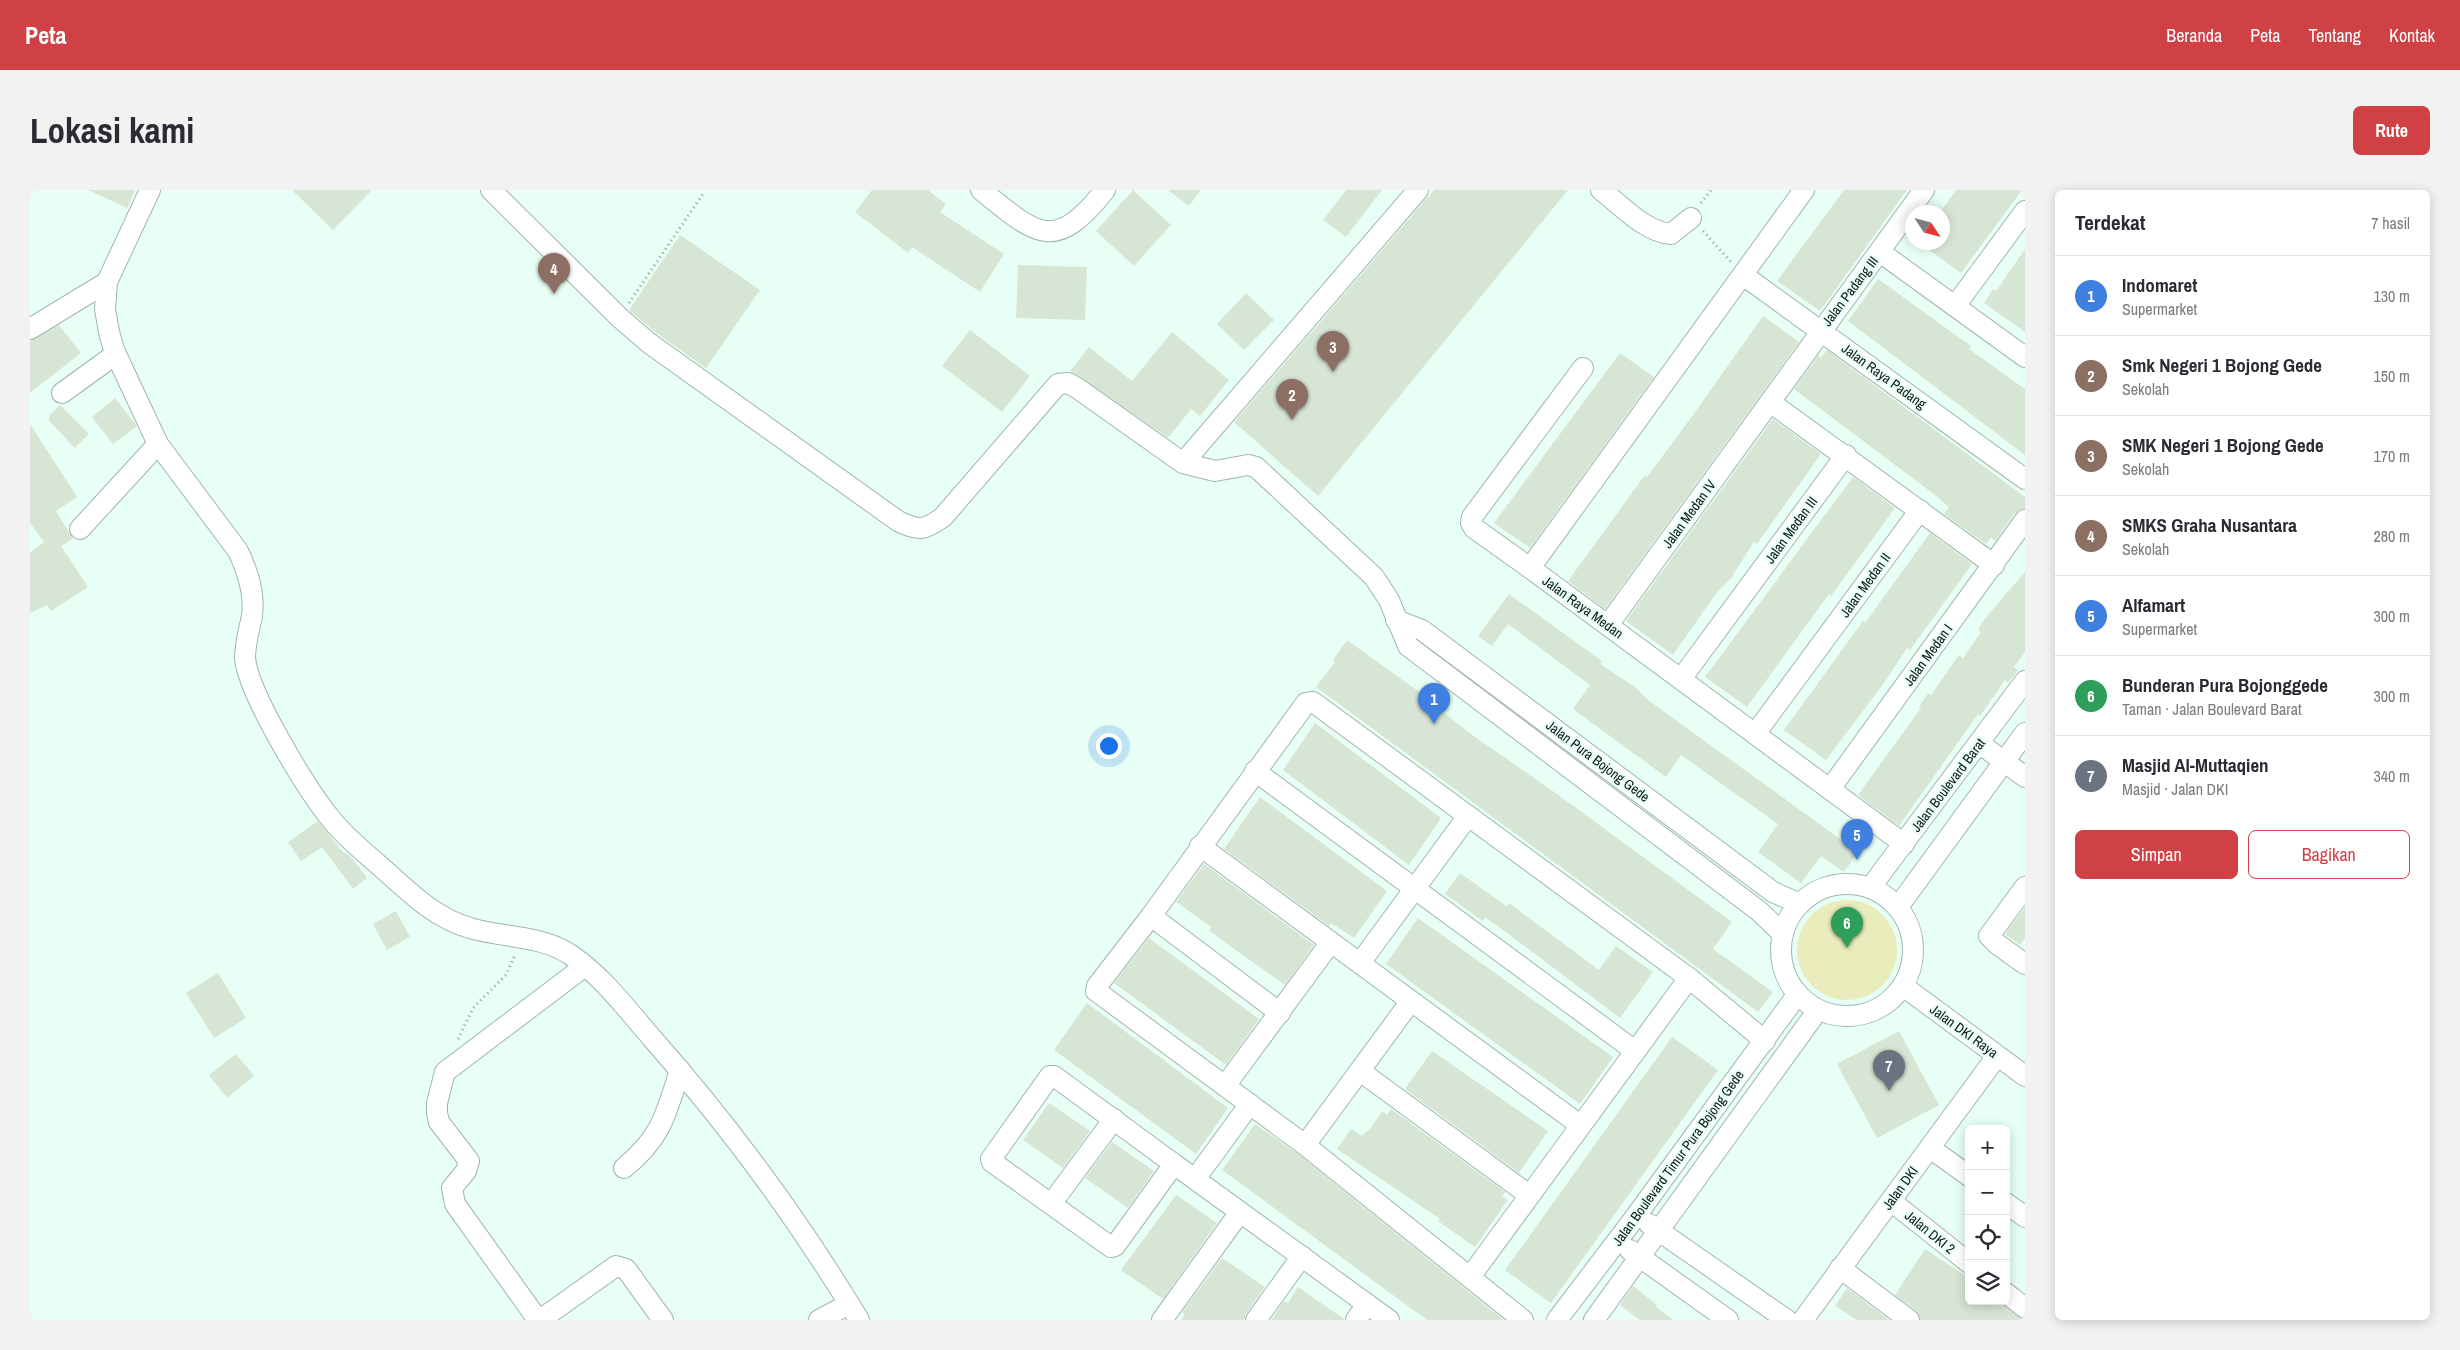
<!DOCTYPE html>
<html lang="id">
<meta charset="utf-8">
<style>
body{margin:0;font-family:"Archivo Narrow",sans-serif;background:#f2f2f3;color:#2b2b33}
.controls{position:absolute;right:15px;bottom:15px;display:grid;overflow:hidden;border-radius:8px;box-shadow:0 2px 12px #0003}
.controls button{width:45px;height:45px;display:grid;place-items:center;padding:0;border:0;border-bottom:1px solid #e1e1e2;background:#fff;color:#2b2b33;font:25px sans-serif}
.compass{position:absolute;left:1875px;top:15px;width:45px;height:45px;border-radius:50%;background:#fff;box-shadow:0 2px 12px #0003;rotate:126deg}
.you{position:absolute;left:1078px;top:555px;width:18px;height:18px;margin:-12px;border:4px solid #fff;border-radius:50%;background:#1a73e8;box-shadow:0 0 0 8px #1a73e833}
.badge{display:grid;place-items:center;width:32px;height:32px;border-radius:50%;background:#d04146;color:#fff;font-size:16px;font-weight:700}
.pin{position:absolute;translate:-50% -41px;filter:drop-shadow(0 1px 2px #0008)}
.pin::after{content:'';position:absolute;top:26px;width:18px;height:15px;background:inherit;clip-path:polygon(0 0,100% 0,50% 100%)}
.list{margin:0;padding:0;list-style:none}
h2{display:flex;justify-content:space-between;align-items:center;height:65px;margin:0;padding:0 20px;font-size:21px}
h2 small{font-size:16px;font-weight:400;color:#7c7c81}
.list li{display:grid;grid-template-columns:32px 1fr auto;gap:15px;align-items:center;box-sizing:border-box;height:80px;padding:0 20px;border-top:1px solid #e1e1e2}
.list b{display:block;font-size:19px;white-space:nowrap}
.list p{margin:0;font-size:16px;white-space:nowrap;color:#7c7c81}
.list em{font-size:16px;font-style:normal;color:#7c7c81}
.actions{display:flex;gap:10px;padding:15px 20px}
.actions a{flex:1;padding:11px 0;border:1px solid #d04146;border-radius:8px;text-align:center;font-size:18px;color:#d04146}
.actions .main{background:#d04146;color:#fff}
.icon{flex:none;width:28px;height:28px;fill:none;stroke:currentColor;stroke-width:2;stroke-linecap:round;stroke-linejoin:round}
.map{position:relative;flex:none;width:1995px;height:1130px;overflow:hidden;border-radius:8px}
header{display:flex;align-items:center;gap:30px;box-sizing:border-box;height:70px;padding:0 25px;background:#d04146;color:#fff}
header strong{font-size:24px}
nav{display:flex;gap:28px;margin-inline-start:auto;font-size:18px}
.intro{display:flex;align-items:center;justify-content:space-between;box-sizing:border-box;height:120px;padding:0 30px}
h1{margin:0;font-size:35px}
.button{padding:12px 22px;border-radius:8px;background:#d04146;color:#fff;font-size:18px;font-weight:700}
main{display:flex;gap:30px;padding:0 30px}
aside{flex:1;background:#fff;border-radius:8px;box-shadow:0 2px 12px #0003}
.map>svg:first-child{display:block}
.green{fill:#e9edbb}
.building{fill:#d7e5d4}
.lines{fill:none;stroke-linecap:round;stroke-linejoin:round}
.minor-casing{stroke:#a0b6ad;stroke-width:22}
.path{stroke:#8e9f98;stroke-width:3;stroke-dasharray:1 4;stroke-linecap:butt}
.minor{stroke:#fff;stroke-width:20}
.labels{text-anchor:middle;stroke-width:5;stroke-linejoin:round;paint-order:stroke}
.street-label{font-size:14px;fill:#111916;stroke:#e8fff5}
</style>
<header>
<strong>Peta</strong>
<nav><a>Beranda</a><a>Peta</a><a>Tentang</a><a>Kontak</a></nav>
</header>
<div class="intro"><h1>Lokasi kami</h1><a class="button">Rute</a></div>
<main>
<div class="map">
<svg width="1995" height="1130" viewBox="0 0 1995 1130">
<rect width="100%" height="100%" fill="#e8fff5"/>
<circle class="green" cx="1817" cy="760" r="50"/>
<g class="building">
<polygon points="58,0 105,0 97,18"/>
<polygon points="262,0 342,0 303,40"/>
<polygon points="842,0 898,0 916,14 910,22 974,64 950,102 882,57 878,63 825,22"/>
<polygon points="1103,0 1141,35 1104,76 1066,41"/>
<polygon points="1138,0 1171,0 1159,16"/>
<polygon points="1316,0 1352,0 1316,47 1293,30"/>
<polygon points="1404,0 1538,0 1288,306 1204,232"/>
<polygon points="1814,0 1877,0 1790,121 1747,91"/>
<polygon points="1926,0 1992,0 1931,83 1888,52 1912,52 1912,20"/>
<polygon points="650,45 730,100 676,178 625,142 599,120"/>
<polygon points="1995,59 1995,142 1954,113 1963,99 1966,101"/>
<polygon points="988,75 1057,77 1055,130 986,128"/>
<polygon points="1848,89 1941,156 1939,159 1995,199 1995,265 1818,131"/>
<polygon points="1216,103 1244,130 1214,160 1187,134"/>
<polygon points="1733,126 1769,152 1575,419 1538,391 1615,285 1617,287 1663,225"/>
<polygon points="29,135 51,163 0,203 0,151"/>
<polygon points="940,140 1000,186 972,222 912,176"/>
<polygon points="1142,142 1199,190 1170,226 1161,219 1138,248 1040,181 1059,157 1102,191"/>
<polygon points="1797,160 1995,307 1995,318 1985,323 1965,351 1961,347 1956,354 1914,324 1919,317 1909,308 1764,199 1788,166 1791,168"/>
<polygon points="1590,163 1624,187 1500,358 1464,333"/>
<polygon points="85,208 107,236 83,254 62,227"/>
<polygon points="30,215 59,244 45,258 19,231 19,226"/>
<polygon points="1743,229 1791,264 1727,354 1724,352 1701,388 1688,401 1643,465 1596,431"/>
<polygon points="0,234 47,307 26,321 43,349 31,356 58,397 21,421 17,415 0,423 0,363 14,352 0,333"/>
<polygon points="1823,287 1865,318 1801,406 1799,404 1717,517 1675,487"/>
<polygon points="1900,343 1942,374 1880,460 1877,458 1854,493 1796,570 1754,540 1833,431 1835,433"/>
<polygon points="1995,382 1995,462 1984,477 1988,480 1978,493 1975,490 1950,526 1948,524 1869,636 1828,605 1891,518 1889,517 1898,503 1901,505 1929,465 1933,468 1951,442 1948,439 1957,426"/>
<polygon points="1479,404 1572,471 1570,474 1605,497 1618,510 1828,662 1814,682 1791,666 1771,693 1728,662 1748,634 1651,565 1636,587 1543,519 1560,495 1478,434 1462,456 1448,446"/>
<polygon points="1317,450 1410,517 1409,519 1441,544 1527,604 1702,732 1683,759 1743,802 1728,822 1286,497 1305,472 1303,470"/>
<polygon points="1285,533 1411,628 1379,675 1253,580"/>
<polygon points="1230,607 1357,701 1324,748 1301,733 1299,736 1194,659"/>
<polygon points="288,631 312,661 321,667 337,688 323,699 292,657 271,671 258,652"/>
<polygon points="1174,674 1284,755 1255,795 1193,751 1179,740 1181,737 1146,712"/>
<polygon points="1430,683 1476,716 1479,713 1569,780 1586,756 1623,782 1590,828 1477,743 1455,727 1453,731 1415,704"/>
<polygon points="1995,717 1995,748 1990,755 1975,744"/>
<polygon points="366,721 380,747 357,760 343,734"/>
<polygon points="1388,728 1583,867 1550,914 1356,774"/>
<polygon points="1119,748 1229,829 1196,875 1084,793"/>
<polygon points="188,783 216,828 184,848 156,803"/>
<polygon points="1057,813 1198,918 1166,964 1024,860"/>
<polygon points="1869,841 1909,915 1847,948 1807,874"/>
<polygon points="1642,847 1688,880 1521,1113 1475,1080"/>
<polygon points="1402,861 1518,941 1489,983 1375,899"/>
<polygon points="206,864 224,886 197,908 179,885"/>
<polygon points="1019,913 1060,941 1033,978 993,950"/>
<polygon points="1361,919 1475,1002 1472,1006 1478,1010 1445,1057 1408,1031 1410,1029 1307,959 1321,939 1332,946 1341,938 1352,921 1357,925"/>
<polygon points="1225,934 1268,964 1474,1130 1397,1130 1192,980"/>
<polygon points="1082,952 1124,981 1098,1018 1055,988"/>
<polygon points="1146,1005 1187,1033 1133,1109 1091,1080"/>
<polygon points="1895,1059 1939,1088 1939,1111 1968,1111 1988,1127 1995,1130 1891,1130 1886,1121 1865,1105"/>
<polygon points="1192,1068 1235,1097 1216,1123 1214,1130 1151,1130 1155,1124 1152,1122"/>
<polygon points="1603,1096 1627,1115 1626,1117 1643,1130 1610,1130 1590,1115"/>
<polygon points="1268,1097 1314,1129 1314,1130 1241,1130 1254,1111 1258,1113"/>
<polygon points="1817,1098 1859,1130 1827,1130 1805,1116"/>
</g>
<g class="lines">
<g class="minor-casing">
<g id="minor">
<path d="M120,0L77,92L75,119L79,142L84,160L128,254L208,361C218,382 225,403 222,426C219,440 215,454 215,468C218,503 277,600 301,629C315,647 333,661 350,676C377,700 404,728 440,738C473,748 511,745 541,765C573,787 596,818 621,847C697,933 770,1032 829,1130"/>
<path d="M461,0L590,128L619,153L868,331C889,341 894,341 913,327L1028,194L1038,193L1047,198L1153,273L1185,281L1218,275L1226,277L1344,387L1359,410L1378,456L1729,721L1753,744"/>
<path d="M951,0C1006,44 1024,65 1075,0"/>
<path d="M1571,0C1591,15 1615,42 1641,44L1661,28"/>
<polyline points="1774,0 1500,378 1874,654"/>
<polyline points="1850,62 1995,167"/>
<polyline points="1713,85 1995,289"/>
<polyline points="1925,116 1995,21"/>
<polyline points="0,139 77,92"/>
<polyline points="32,203 86,164"/>
<polyline points="1740,212 1964,375"/>
<polyline points="1153,273 1388,0"/>
<polyline points="50,339 128,254"/>
<polyline points="1500,378 1444,338 1441,333 1442,327 1553,178"/>
<polyline points="1366,430 1392,440 1743,702 1770,714"/>
<polyline points="1578,435 1894,0"/>
<polyline points="1651,489 1816,265"/>
<polyline points="1725,544 1890,320"/>
<polyline points="1949,553 1995,587"/>
<polyline points="1225,581 1605,861"/>
<polyline points="1800,599 1995,330"/>
<polyline points="1170,656 1550,935"/>
<circle cx="1817" cy="760" r="66"/>
<polyline points="1995,697 1959,746 1967,754 1995,774"/>
<polyline points="1840,698 1995,491"/>
<polyline points="1868,717 1995,543"/>
<polyline points="1121,726 1250,823"/>
<polyline points="1330,773 1438,626"/>
<polyline points="1873,796 1995,886"/>
<polyline points="1330,881 1499,1005"/>
<polyline points="1195,896 1301,752"/>
<polyline points="1275,955 1381,811"/>
<polyline points="1900,958 1939,986"/>
<polyline points="1144,974 1024,886 1020,886 961,969 962,972 1081,1057 1085,1056 1144,974 1359,1130"/>
<path d="M594,978C632,947 636,924 650,880"/>
<polyline points="1165,989 1220,914"/>
<polyline points="1861,1011 1939,1073"/>
<polyline points="1976,1013 1995,1027"/>
<polyline points="1021,1014 1084,929"/>
<polyline points="1619,1034 1757,1130"/>
<polyline points="1600,1060 1698,1130"/>
<polyline points="1810,1078 1879,1130"/>
<polyline points="1440,1087 1659,788"/>
<polyline points="1976,1103 1995,1118"/>
<polyline points="508,1130 425,1014 422,998 436,981 439,971 409,932 407,923 407,913 415,882 555,776"/>
<polyline points="510,1130 586,1076 596,1079 633,1130"/>
<polyline points="789,1130 819,1114"/>
<polyline points="1132,1130 1210,1022"/>
<polyline points="1226,1130 1272,1066"/>
<polyline points="1326,1130 1337,1114"/>
<polyline points="1493,1130 1275,955 1066,801 1067,796 1121,726 1276,513 1283,512 1659,788 1735,851"/>
<polyline points="1527,1130 1606,1026 1767,805"/>
<polyline points="1564,1130 1788,820"/>
<polyline points="1773,1130 1967,866"/>
</g>
</g>
<g class="path">
<polyline points="1671,13 1681,0"/>
<polyline points="1673,41 1701,72"/>
<polyline points="599,113 673,4"/>
<polyline points="428,849 443,818 476,785 485,765"/>
</g>
<use href="#minor" class="minor"/>
</g>
<g class="labels">
<g class="street-label">
<text transform="translate(1820 101) rotate(-53)" y="5">Jalan Padang III</text>
<text transform="translate(1854 186) rotate(36)" y="5">Jalan Raya Padang</text>
<text transform="translate(1659 324) rotate(-54)" y="5">Jalan Medan IV</text>
<text transform="translate(1761 340) rotate(-54)" y="5">Jalan Medan III</text>
<text transform="translate(1835 395) rotate(-54)" y="5">Jalan Medan II</text>
<text transform="translate(1553 417) rotate(36)" y="5">Jalan Raya Medan</text>
<text transform="translate(1898 465) rotate(-54)" y="5">Jalan Medan I</text>
<text transform="translate(1568 571) rotate(37)" y="5">Jalan Pura Bojong Gede</text>
<text transform="translate(1918 595) rotate(-53)" y="5">Jalan Boulevard Barat</text>
<text transform="translate(1934 841) rotate(36)" y="5">Jalan DKI Raya</text>
<text transform="translate(1648 968) rotate(-54)" y="5">Jalan Boulevard Timur Pura Bojong Gede</text>
<text transform="translate(1870 998) rotate(-54)" y="5">Jalan DKI</text>
<text transform="translate(1900 1042) rotate(39)" y="5">Jalan DKI 2</text>
</g>
</g>
</svg>
<div class="controls">
<button>+</button>
<button>−</button>
<button><svg class="icon" aria-label="locate" viewBox="0 0 24 24"><circle cx="12" cy="12" r="6"/><path d="M12 2v4M12 18v4M2 12h4M18 12h4"/></svg></button>
<button><svg class="icon" aria-label="layers" viewBox="0 0 24 24"><path d="M12 4l9 5-9 5-9-5zM3 14l9 5 9-5"/></svg></button>
</div>
<svg class="compass" viewBox="-18 -18 36 36"><path d="M0-13l5 13h-10z" fill="#e53935"/><path d="M0 13l5-13h-10z" fill="#7c7c81"/></svg>
<div class="you"></div>
<div class="pin badge" style="left:1404px;top:534px;background:#3f7fe0">1</div>
<div class="pin badge" style="left:1262px;top:230px;background:#8d6e63">2</div>
<div class="pin badge" style="left:1303px;top:182px;background:#8d6e63">3</div>
<div class="pin badge" style="left:524px;top:104px;background:#8d6e63">4</div>
<div class="pin badge" style="left:1827px;top:670px;background:#3f7fe0">5</div>
<div class="pin badge" style="left:1817px;top:758px;background:#2e9e5b">6</div>
<div class="pin badge" style="left:1859px;top:901px;background:#6b7280">7</div>
</div>
<aside>
<h2>Terdekat<small>7 hasil</small></h2>
<ul class="list">
<li><span class="badge" style="background:#3f7fe0">1</span><div><b>Indomaret</b><p>Supermarket</p></div><em>130 m</em></li>
<li><span class="badge" style="background:#8d6e63">2</span><div><b>Smk Negeri 1 Bojong Gede</b><p>Sekolah</p></div><em>150 m</em></li>
<li><span class="badge" style="background:#8d6e63">3</span><div><b>SMK Negeri 1 Bojong Gede</b><p>Sekolah</p></div><em>170 m</em></li>
<li><span class="badge" style="background:#8d6e63">4</span><div><b>SMKS Graha Nusantara</b><p>Sekolah</p></div><em>280 m</em></li>
<li><span class="badge" style="background:#3f7fe0">5</span><div><b>Alfamart</b><p>Supermarket</p></div><em>300 m</em></li>
<li><span class="badge" style="background:#2e9e5b">6</span><div><b>Bunderan Pura Bojonggede</b><p>Taman · Jalan Boulevard Barat</p></div><em>300 m</em></li>
<li><span class="badge" style="background:#6b7280">7</span><div><b>Masjid Al-Muttaqien</b><p>Masjid · Jalan DKI</p></div><em>340 m</em></li>
</ul>
<div class="actions"><a class="main">Simpan</a><a>Bagikan</a></div>
</aside>
</main>
